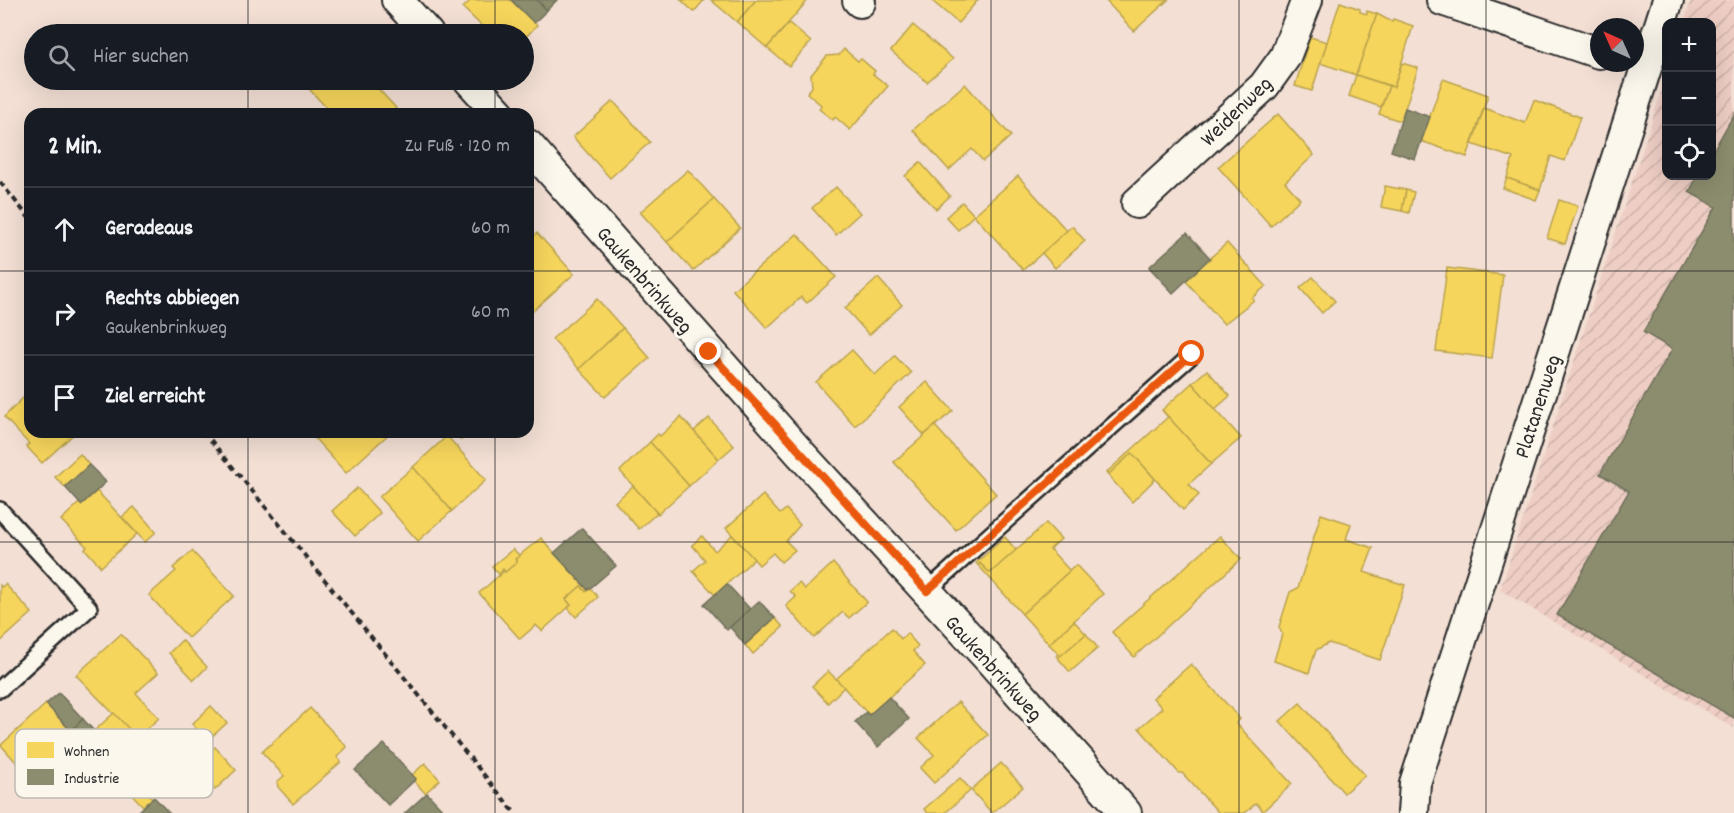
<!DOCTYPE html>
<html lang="de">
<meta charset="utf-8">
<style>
body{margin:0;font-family:Dekko,sans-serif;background:#242831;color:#f1f3f6}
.controls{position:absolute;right:18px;top:18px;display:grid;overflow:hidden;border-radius:12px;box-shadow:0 6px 24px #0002}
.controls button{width:54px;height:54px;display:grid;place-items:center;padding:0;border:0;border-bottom:2px solid #363941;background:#171b24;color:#f1f3f6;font:30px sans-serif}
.compass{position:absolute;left:1590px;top:18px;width:54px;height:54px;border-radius:50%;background:#171b24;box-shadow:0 6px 24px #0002;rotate:315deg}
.stop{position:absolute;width:18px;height:18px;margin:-14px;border:4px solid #ea580c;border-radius:50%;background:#fff}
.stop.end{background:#ea580c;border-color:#fff;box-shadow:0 2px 6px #0008}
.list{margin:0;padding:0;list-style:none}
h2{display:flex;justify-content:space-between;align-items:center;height:78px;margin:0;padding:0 24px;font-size:26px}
h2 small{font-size:20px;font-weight:400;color:#9ea1a6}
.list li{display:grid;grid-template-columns:39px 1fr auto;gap:18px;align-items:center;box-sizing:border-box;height:84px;padding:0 24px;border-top:2px solid #363941}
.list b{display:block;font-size:22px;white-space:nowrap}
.list p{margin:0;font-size:20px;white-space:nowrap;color:#9ea1a6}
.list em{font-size:20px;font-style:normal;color:#9ea1a6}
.icon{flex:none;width:33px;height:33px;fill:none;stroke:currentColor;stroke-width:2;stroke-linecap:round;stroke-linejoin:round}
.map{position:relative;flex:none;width:1734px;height:813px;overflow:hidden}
.search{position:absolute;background:#171b24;box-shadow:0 6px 24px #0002;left:24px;top:24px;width:510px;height:66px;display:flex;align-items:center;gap:15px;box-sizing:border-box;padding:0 21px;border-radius:33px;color:#9ea1a6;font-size:22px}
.panel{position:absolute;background:#171b24;box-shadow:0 6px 24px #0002;left:24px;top:108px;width:510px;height:330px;border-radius:18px}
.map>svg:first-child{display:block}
.industrial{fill:url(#industrial-furrows)}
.homes{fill:#f6d55c;stroke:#b9a24d;stroke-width:1.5}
.industry{fill:#8c8c6e;stroke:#6f6f5a;stroke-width:1.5}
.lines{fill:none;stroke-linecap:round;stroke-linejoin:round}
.service-casing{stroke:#2b2b2b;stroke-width:20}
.minor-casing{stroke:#2b2b2b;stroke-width:34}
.path{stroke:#2b2b2b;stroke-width:4;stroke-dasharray:6 4.5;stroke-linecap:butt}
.service{stroke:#fbf7ec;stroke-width:15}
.minor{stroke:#fbf7ec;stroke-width:30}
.route{stroke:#ea580c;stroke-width:8}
.grid{fill:none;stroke:#2b2b2b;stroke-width:1.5;stroke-opacity:0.55}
.labels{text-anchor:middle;stroke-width:6;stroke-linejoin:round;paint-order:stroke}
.street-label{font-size:22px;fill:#2b2b2b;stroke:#fbf7ec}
.key{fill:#fbf7ec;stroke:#bdbab2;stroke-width:1.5}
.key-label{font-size:16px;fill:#2b2b2b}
</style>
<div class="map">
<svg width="1734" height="813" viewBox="0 0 1734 813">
<defs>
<pattern id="industrial-furrows" width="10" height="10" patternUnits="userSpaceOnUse" patternTransform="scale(1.5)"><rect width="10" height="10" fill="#eecec4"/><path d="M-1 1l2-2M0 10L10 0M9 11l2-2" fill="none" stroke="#ccb1a9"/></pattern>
</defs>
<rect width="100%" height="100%" fill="#f3dfd4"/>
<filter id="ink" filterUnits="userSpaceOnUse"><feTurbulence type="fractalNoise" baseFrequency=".0167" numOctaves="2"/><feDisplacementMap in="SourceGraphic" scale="12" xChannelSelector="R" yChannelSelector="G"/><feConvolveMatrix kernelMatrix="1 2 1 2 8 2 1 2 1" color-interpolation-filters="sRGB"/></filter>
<g filter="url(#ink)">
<polygon class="industrial" points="1691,0 1734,0 1734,728 1500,590 1666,77 1666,176 1712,176 1712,22 1684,22"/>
<g class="homes">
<polygon points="471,0 511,0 537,25 524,39 524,34 490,34 463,8"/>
<polygon points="681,0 704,0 694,12"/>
<polygon points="711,0 756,0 737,22"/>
<polygon points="756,0 808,0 767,48 737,22"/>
<polygon points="931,0 978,0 958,23"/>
<polygon points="1105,0 1168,0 1134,31"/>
<polygon points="1340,2 1360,9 1360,12 1367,14 1367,11 1377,14 1356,75 1320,63"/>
<polygon points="1377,14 1392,22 1393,19 1413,26 1394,87 1356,75"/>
<polygon points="789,23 811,42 789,66 767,48"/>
<polygon points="913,25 953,59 927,82 891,51"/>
<polygon points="1310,37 1327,42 1312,91 1295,86"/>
<polygon points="844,49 858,61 861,59 875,71 873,74 888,86 850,130 835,117 833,120 819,109 821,105 807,93 812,87 811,75 827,56 839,55"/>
<polygon points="1402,63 1418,68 1401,121 1379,114 1389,86 1394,87"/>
<polygon points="1356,75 1389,86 1381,107 1349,96"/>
<polygon points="1443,79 1488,95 1467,157 1421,141"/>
<polygon points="301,80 370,80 396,108 390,114 332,114"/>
<polygon points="965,84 1011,136 983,161 972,149 949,170 913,130"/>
<polygon points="1534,100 1580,117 1565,161 1551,156 1540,190 1507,178 1513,158 1472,144 1484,108 1525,123"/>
<polygon points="613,101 650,142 610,178 573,137"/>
<polygon points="1278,114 1314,155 1285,182 1300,199 1271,226 1218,167"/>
<polygon points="920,162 950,196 936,209 905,176"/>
<polygon points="688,170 714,199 667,242 640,212"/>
<polygon points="1018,176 1067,231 1023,270 974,215"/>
<polygon points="1507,178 1540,190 1536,200 1503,188"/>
<polygon points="1385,186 1406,190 1402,211 1381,207"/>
<polygon points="836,187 860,213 836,235 812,208"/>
<polygon points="1406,190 1414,192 1409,213 1402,211"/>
<polygon points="714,199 740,228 693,271 667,242"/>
<polygon points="1559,200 1578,206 1565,244 1547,238"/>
<polygon points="962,202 974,215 958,230 946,217"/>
<polygon points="1072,226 1085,241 1055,268 1042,253"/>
<polygon points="537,233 574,274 528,315 528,242"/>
<polygon points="797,234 836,277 807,303 801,297 767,328 733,290"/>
<polygon points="1227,243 1266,286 1252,298 1254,300 1224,324 1185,280"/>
<polygon points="1447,268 1503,275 1492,358 1436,351"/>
<polygon points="1313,277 1335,301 1322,313 1300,288"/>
<polygon points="878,278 902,305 869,335 845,308"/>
<polygon points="597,299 623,328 579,369 552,339"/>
<polygon points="623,328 650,358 605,397 579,369"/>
<polygon points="852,350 875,375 895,356 911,373 855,426 816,382"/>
<polygon points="1207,370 1230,396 1215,409 1192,383"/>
<polygon points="927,382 953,411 924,435 899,407"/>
<polygon points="1192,383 1241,438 1211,464 1162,410"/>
<polygon points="30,391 30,432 76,432 42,463 26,446 29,444 4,417"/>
<polygon points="1162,410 1211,464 1189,484 1199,495 1183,510 1132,453 1109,474 1107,472 1168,417"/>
<polygon points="681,417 719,459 689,486 650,442 658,434 660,436"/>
<polygon points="709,418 734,446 719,459 694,431"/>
<polygon points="935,426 996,494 956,530 894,462"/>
<polygon points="309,432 391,432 346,473"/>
<polygon points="454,432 470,432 461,440"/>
<polygon points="447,436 486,480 452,511 413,467"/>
<polygon points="650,442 689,486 658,514 620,471"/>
<polygon points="1132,453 1155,479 1132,502 1106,473 1107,472 1109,474"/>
<polygon points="80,454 89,465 65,487 55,477"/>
<polygon points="413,467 452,511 418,541 379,497"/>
<polygon points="633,486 657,513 639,529 615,502"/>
<polygon points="357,488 380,513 355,536 332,511"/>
<polygon points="97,491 137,534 101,567 85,549 87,547 61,520 79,503 81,505"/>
<polygon points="763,495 780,514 786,509 800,525 786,541 795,550 781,562 773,553 759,565 726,528"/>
<polygon points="134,507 156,532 145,542 122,517"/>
<polygon points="1321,514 1351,524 1346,539 1373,548 1364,572 1405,585 1380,660 1329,643 1316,650 1309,673 1274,661 1282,634 1279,627 1290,592 1298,588"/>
<polygon points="1046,523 1061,539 1050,549 1069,570 1076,565 1022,614 978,565 980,563 990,573"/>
<polygon points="732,535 754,559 715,595 693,571 705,560 692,545 702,536 715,551"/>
<polygon points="1220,536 1241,559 1134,657 1112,632"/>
<polygon points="1005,537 1016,550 990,573 980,563 978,565 976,563"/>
<polygon points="541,538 588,590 586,592 581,586 566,599 571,605 542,631 536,625 520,639 479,593 503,572 503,569 505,572 517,562 515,559 516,558"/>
<polygon points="513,549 520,556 515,559 517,562 505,572 503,569 499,575 492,566"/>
<polygon points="192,551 234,596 188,638 149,595 176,571 173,568"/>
<polygon points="833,563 867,602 849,618 843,612 814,638 786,606 796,597 790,591 799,583 805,589"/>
<polygon points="1076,565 1103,594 1049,644 1022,614"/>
<polygon points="5,584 32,613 0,642 0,585 2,587"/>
<polygon points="581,586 586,592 590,588 598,597 576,617 568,608 571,605 566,599"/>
<polygon points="775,618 783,627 753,654 745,645"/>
<polygon points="1074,621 1086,634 1058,658 1057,656 1059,654 1049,644"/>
<polygon points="892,628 901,639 907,633 918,646 913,651 925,665 869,715 836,679"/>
<polygon points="121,634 158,673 136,693 159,718 137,738 76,675"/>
<polygon points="1086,634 1098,648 1070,672 1058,658"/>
<polygon points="182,640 207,667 194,680 169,653"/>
<polygon points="1191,664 1240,719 1236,723 1292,784 1263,811 1256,803 1245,813 1219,813 1182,773 1179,773 1139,728 1162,708 1153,698"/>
<polygon points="828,671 844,687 828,703 812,686"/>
<polygon points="958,702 988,735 934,783 920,768 934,755 918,738"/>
<polygon points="1300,703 1365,775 1344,793 1280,721"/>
<polygon points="46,704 84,745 58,770 64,776 44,794 1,745"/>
<polygon points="211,706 227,723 207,741 192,724"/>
<polygon points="310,708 347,747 337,757 341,762 293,804 278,787 277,782 284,776 262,752"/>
<polygon points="114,713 145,746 125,764 94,731"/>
<polygon points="104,746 152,798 143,806 124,786 117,792 89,761"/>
<polygon points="215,747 236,770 215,790 193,767"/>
<polygon points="425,763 440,780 425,793 414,781 416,779 412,775"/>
<polygon points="1001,763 1023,787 992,813 971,790"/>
<polygon points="960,778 971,790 945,813 928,813 924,809"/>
</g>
<g class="industry">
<polygon points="511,0 537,0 547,10 534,23"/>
<polygon points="537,0 557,0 547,10"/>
<polygon points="1405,108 1430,117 1415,159 1391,151"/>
<polygon points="1734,114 1734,718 1557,615 1629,491 1600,474 1672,349 1643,332 1716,207 1689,192 1698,176 1712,176 1712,153"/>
<polygon points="1187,233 1210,258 1173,293 1149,267"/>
<polygon points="89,465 106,482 81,505 65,487"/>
<polygon points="582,528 616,566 588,590 554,553"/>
<polygon points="727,584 750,609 727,630 704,604"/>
<polygon points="759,601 775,618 745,645 730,627"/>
<polygon points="59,693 83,719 71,731 46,704"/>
<polygon points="889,697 909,719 878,747 855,722 866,712 869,715"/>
<polygon points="83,719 106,744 87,762 78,751 84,745 71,731"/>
<polygon points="384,744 416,779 388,805 355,770"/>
<polygon points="427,793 446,813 405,813"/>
<polygon points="154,797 169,813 137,813"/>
</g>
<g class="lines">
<g class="service-casing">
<g id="service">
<polyline points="0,510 89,608 0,689"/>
<polyline points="927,591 1192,355"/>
</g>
</g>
<g class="minor-casing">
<g id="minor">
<polyline points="397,0 428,34"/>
<polyline points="858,0 860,2"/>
<polyline points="1442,0 1599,53"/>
<polyline points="469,80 500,114"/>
<polyline points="528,145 799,452 990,660 1126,813"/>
<polyline points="1137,203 1264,86 1285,57 1307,0"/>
<polyline points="1413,813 1415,783 1668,0"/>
</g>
</g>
<g class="path">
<polyline points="0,182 30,219"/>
<polyline points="204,432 515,813"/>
</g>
<use href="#service" class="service"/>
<use href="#minor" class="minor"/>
</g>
</g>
<g class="lines" filter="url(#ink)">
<polyline class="route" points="709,352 927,591 1192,354"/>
</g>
<path class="grid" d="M248,0V34M495,0V34M743,0V813M991,0V813M1239,0V813M1486,0V813M248,80V114M495,80V114M0,271H30M528,271H1734M248,432V813M495,432V813M0,542H1734"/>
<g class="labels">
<g class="street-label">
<text transform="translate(1235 110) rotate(-44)" y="8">Weidenweg</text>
<text transform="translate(646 279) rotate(49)" y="8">Gaukenbrinkweg</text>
<text transform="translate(1536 406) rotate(-72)" y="8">Platanenweg</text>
<text transform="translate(995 667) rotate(48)" y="8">Gaukenbrinkweg</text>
</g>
</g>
<rect x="15" y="729" width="198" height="69" rx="9" class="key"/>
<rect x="27" y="742" width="27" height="16" fill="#f6d55c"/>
<rect x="27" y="769" width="27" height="16" fill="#8c8c6e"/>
<g class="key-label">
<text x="64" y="756">Wohnen</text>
<text x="64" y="783">Industrie</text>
</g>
</svg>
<div class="controls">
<button>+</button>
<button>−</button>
<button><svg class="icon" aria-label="locate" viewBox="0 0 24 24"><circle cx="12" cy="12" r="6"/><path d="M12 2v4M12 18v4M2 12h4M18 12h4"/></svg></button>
</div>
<svg class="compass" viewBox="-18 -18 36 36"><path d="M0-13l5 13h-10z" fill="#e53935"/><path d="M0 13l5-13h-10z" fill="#9ea1a6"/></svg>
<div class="stop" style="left:1192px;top:354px"></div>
<div class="stop end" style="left:709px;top:352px"></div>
<div class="search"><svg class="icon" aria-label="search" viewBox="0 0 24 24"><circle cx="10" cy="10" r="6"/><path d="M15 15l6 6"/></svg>Hier suchen</div>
<section class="panel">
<h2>2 Min.<small>Zu Fuß · 120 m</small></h2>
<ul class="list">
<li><svg class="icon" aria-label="ahead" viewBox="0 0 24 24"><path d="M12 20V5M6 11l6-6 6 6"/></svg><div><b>Geradeaus</b></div><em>60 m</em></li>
<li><svg class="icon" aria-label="right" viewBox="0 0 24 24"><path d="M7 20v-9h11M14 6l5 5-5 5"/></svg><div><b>Rechts abbiegen</b><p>Gaukenbrinkweg</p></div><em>60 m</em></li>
<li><svg class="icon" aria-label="arrive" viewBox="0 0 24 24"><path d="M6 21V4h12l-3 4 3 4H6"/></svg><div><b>Ziel erreicht</b></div></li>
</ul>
</section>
</div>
